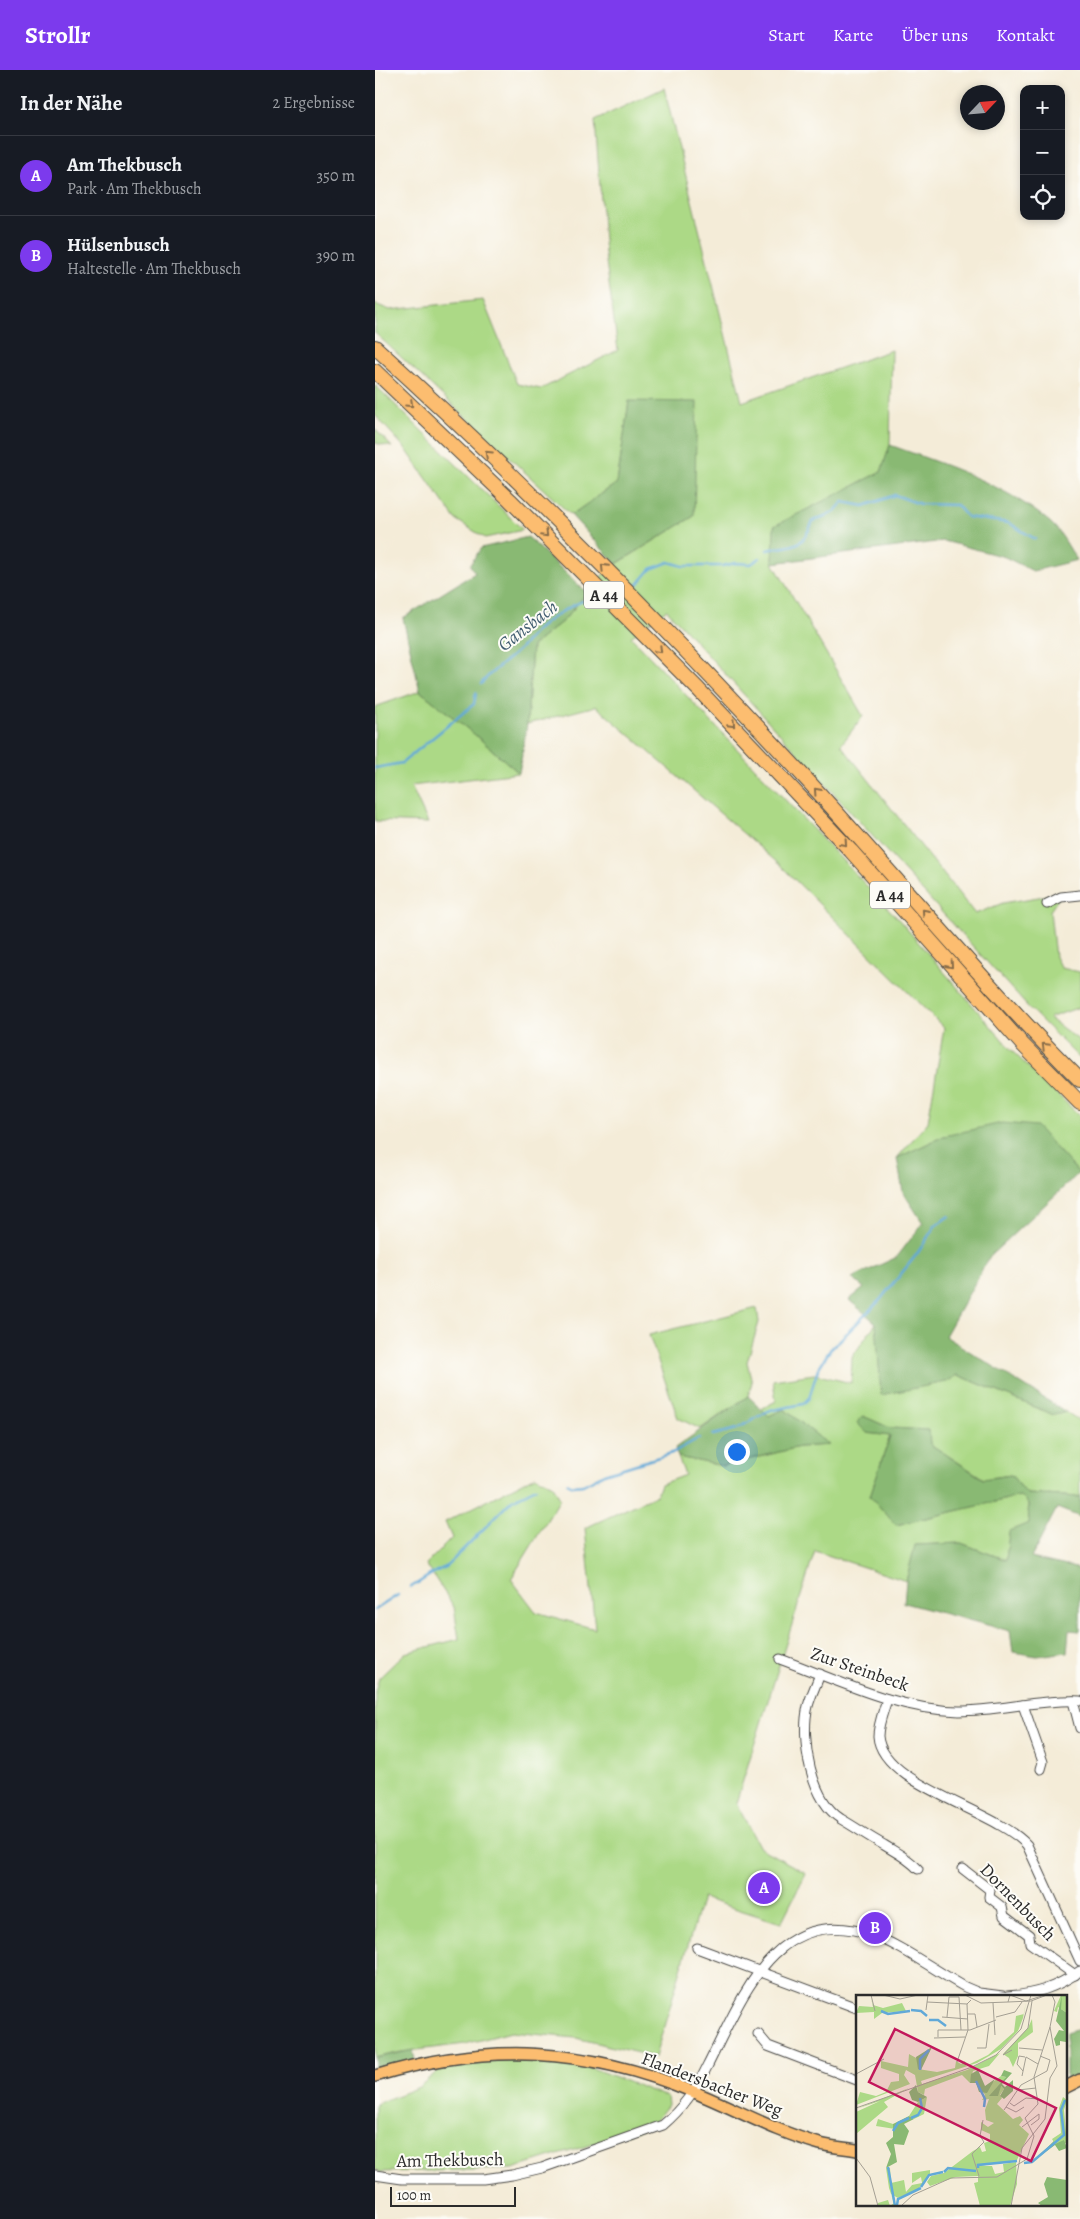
<!DOCTYPE html>
<html lang="de">
<meta charset="utf-8">
<style>
body{margin:0;font-family:Alegreya,serif;background:#242831;color:#f1f3f6}
.controls{position:absolute;right:15px;top:15px;display:grid;overflow:hidden;border-radius:10px;box-shadow:0 2px 8px #0003}
.controls button{width:45px;height:45px;display:grid;place-items:center;padding:0;border:0;border-bottom:1px solid #363941;background:#171b24;color:#f1f3f6;font:25px sans-serif}
.compass{position:absolute;left:585px;top:15px;width:45px;height:45px;border-radius:50%;background:#171b24;box-shadow:0 2px 8px #0003;rotate:64deg}
.scale{position:absolute;left:15px;bottom:12px;width:126px;box-sizing:border-box;padding-left:5px;border:2px solid #2b2b2b;border-top:0;font-size:14px;line-height:18px;white-space:nowrap;color:#2b2b2b;-webkit-text-stroke:4px #fdfcf7;paint-order:stroke}
.you{position:absolute;left:361px;top:1381px;width:18px;height:18px;margin:-12px;border:4px solid #fff;border-radius:50%;background:#1a73e8;box-shadow:0 0 0 8px #1a73e833}
.badge{display:grid;place-items:center;width:32px;height:32px;border-radius:50%;background:#7c3aed;color:#fff;font-size:16px;font-weight:700}
.pin{position:absolute;translate:-50% -50%;border:2px solid #fff;box-shadow:0 1px 5px #0006}
.list{margin:0;padding:0;list-style:none}
h2{display:flex;justify-content:space-between;align-items:center;height:65px;margin:0;padding:0 20px;font-size:21px}
h2 small{font-size:16px;font-weight:400;color:#9ea1a6}
.list li{display:grid;grid-template-columns:32px 1fr auto;gap:15px;align-items:center;box-sizing:border-box;height:80px;padding:0 20px;border-top:1px solid #363941}
.list b{display:block;font-size:19px;white-space:nowrap}
.list p{margin:0;font-size:16px;white-space:nowrap;color:#9ea1a6}
.list em{font-size:16px;font-style:normal;color:#9ea1a6}
.icon{flex:none;width:28px;height:28px;fill:none;stroke:currentColor;stroke-width:2;stroke-linecap:round;stroke-linejoin:round}
.map{position:relative;flex:none;width:705px;height:2149px;overflow:hidden}
header{display:flex;align-items:center;gap:30px;box-sizing:border-box;height:70px;padding:0 25px;background:#7c3aed;color:#fff}
header strong{font-size:24px}
nav{display:flex;gap:28px;margin-inline-start:auto;font-size:18px}
main{display:flex}
aside{flex:1;background:#171b24}
.map>svg:first-child{display:block}
.green{fill:#acd986;stroke:#6c8258}
.forest{fill:#89b973;stroke:#5a724f}
.lines{fill:none;stroke-linecap:round;stroke-linejoin:round}
.stream{stroke:#61a9d8;stroke-width:2.5}
.minor-casing{stroke:#494845;stroke-width:11}
.major-casing{stroke:#494845;stroke-width:14}
.highway-casing{stroke:#494845;stroke-width:16}
.minor{stroke:#fff;stroke-width:9}
.major{stroke:#fcbd6f;stroke-width:11}
.highway{stroke:#fcbd6f;stroke-width:14}
.oneway{stroke:#896d4a}
.labels{text-anchor:middle;stroke-width:4;stroke-linejoin:round;paint-order:stroke}
.shield{fill:#fdfcf7;stroke:#6a6a68;stroke-width:1}
.shield-label{font-size:16px;font-weight:bold;fill:#2b2b2b}
.street-label{font-size:18px;fill:#2b2b2b;stroke:#fdfcf7}
.water-label{font-size:19px;font-style:italic;fill:#415d70;stroke:#fdfcf7}
.inset-river{fill:none;stroke:#61a9d8;stroke-width:2.5}
.inset-road{fill:none;stroke:#a49f93;stroke-width:1}
.view{fill:#c2185b;fill-opacity:0.15;stroke:#c2185b;stroke-width:2.5}
.inset-edge{fill:none;stroke:#2b2b2b;stroke-width:2.5}
</style>
<header>
<strong>Strollr</strong>
<nav><a>Start</a><a>Karte</a><a>Über uns</a><a>Kontakt</a></nav>
</header>
<main>
<aside>
<h2>In der Nähe<small>2 Ergebnisse</small></h2>
<ul class="list">
<li><span class="badge">A</span><div><b>Am Thekbusch</b><p>Park · Am Thekbusch</p></div><em>350 m</em></li>
<li><span class="badge">B</span><div><b>Hülsenbusch</b><p>Haltestelle · Am Thekbusch</p></div><em>390 m</em></li>
</ul>
</aside>
<div class="map">
<svg width="705" height="2149" viewBox="0 0 705 2149">
<rect width="100%" height="100%" fill="#fdfcf7"/>
<filter id="ink" filterUnits="userSpaceOnUse"><feTurbulence type="fractalNoise" baseFrequency=".02" numOctaves="2"/><feDisplacementMap in="SourceGraphic" scale="10" xChannelSelector="R" yChannelSelector="G"/><feConvolveMatrix kernelMatrix="1 2 1 2 8 2 1 2 1" color-interpolation-filters="sRGB"/></filter>
<filter id="wash" filterUnits="userSpaceOnUse"><feTurbulence type="fractalNoise" baseFrequency=".0096" numOctaves="4" result="noise"/><feDisplacementMap in="SourceGraphic" scale="20" xChannelSelector="R" yChannelSelector="G"/><feGaussianBlur stdDeviation="1.12" result="paint"/><feColorMatrix in="noise" values="0 0 0 0 0 0 0 0 0 0 0 0 0 0 0 0 0 1.4 0 .05"/><feComposite in="paint" operator="in"/></filter>
<g filter="url(#wash)">
<rect width="100%" height="100%" fill="#f4ecd8"/>
<g class="green">
<polygon points="289,18 367,332 517,280 515,375 506,402 400,456 398,493 488,646 466,675 600,844 628,833 687,823 675,841 680,887 686,898 705,902 705,937 674,948 705,971 705,989 653,937 292,540 286,543 256,567 525,851 639,983 705,1046 705,1104 661,1057 569,1066 522,1088 553,1052 569,958 405,795 221,636 152,654 157,576 189,550 232,500 319,446 254,331 242,413 196,445 0,263 0,234 15,240 108,230 142,314 166,319 243,280 230,184 220,50"/>
<polygon points="0,315 148,460 110,468 80,449 30,378 0,345"/>
<polygon points="0,359 17,377 0,373"/>
<polygon points="45,621 99,664 144,703 36,716 53,753 0,751 0,637"/>
<polygon points="382,1238 384,1252 372,1292 377,1312 373,1326 325,1359 303,1348 274,1265"/>
<polygon points="501,1253 571,1312 583,1305 679,1345 691,1342 705,1351 705,1427 652,1424 636,1405 609,1409 555,1374 553,1360 515,1358 488,1346 482,1353 492,1363 515,1366 495,1426 521,1455 645,1426 653,1434 654,1453 631,1490 586,1473 541,1475 531,1511 440,1481 361,1733 385,1778 431,1803 406,1853 327,1828 280,1987 201,1968 136,1962 90,1974 26,1982 0,1988 0,1621 4,1608 30,1583 84,1569 79,1537 51,1494 77,1468 70,1452 160,1406 178,1415 185,1429 136,1509 161,1542 220,1559 210,1458 282,1425 286,1414 310,1405 303,1387 348,1396 424,1377 453,1375 409,1339 394,1346 386,1339 401,1331 398,1310 439,1304 476,1313 477,1287"/>
<polygon points="141,1989 217,1998 292,2027 293,2035 276,2056 138,2099 4,2102 0,2100 0,2034 44,2017 71,1994"/>
</g>
<g class="forest">
<polygon points="254,331 322,332 319,446 241,494 196,445 242,413"/>
<path d="M515,375C570,395 630,414 676,453C686,462 694,478 702,490L658,501L630,487L569,471L398,493L399,456L506,402Z"/>
<polygon points="153,467 212,523 189,550 157,576 152,654 144,703 99,664 45,621 28,548 100,503 95,495 106,478"/>
<polygon points="627,1053 661,1056 704,1103 615,1186 570,1266 691,1342 679,1345 583,1305 571,1312 506,1325 501,1253 474,1230 489,1218 477,1208 522,1187 548,1153 528,1122 522,1088 569,1066"/>
<polygon points="373,1326 394,1346 409,1339 454,1375 424,1377 348,1396 303,1387 300,1378"/>
<polygon points="488,1346 515,1358 554,1360 555,1374 608,1409 636,1405 652,1424 705,1427 705,1447 682,1438 656,1488 705,1499 705,1561 694,1560 692,1582 662,1586 638,1582 635,1561 529,1533 531,1511 540,1475 586,1473 631,1490 634,1461 654,1453 653,1434 645,1426 521,1455 495,1426 515,1366 492,1363 482,1353"/>
<polygon points="705,1959 705,2005 691,2012 691,1963"/>
<polygon points="38,1980 40,1990 0,2000 0,1988"/>
</g>
<g class="lines">
<g class="stream">
<path d="M392,480C420,474 426,480 438,451L459,442L468,432L489,436L520,425L545,434L582,435L592,447L634,453L660,469"/>
<polyline points="258,520 276,499 294,492 308,496 347,496 361,493 376,494 385,488"/>
<path d="M106,614C116,601 128,594 140,583C147,578 152,570 159,563C172,550 206,526 226,528"/>
<polyline points="0,698 27,693 99,634 101,623"/>
<polyline points="338,1365 362,1359 393,1341 428,1334 434,1328 443,1299 455,1280 505,1230 542,1184 560,1156 574,1146"/>
<polyline points="192,1413 198,1416 208,1415 229,1404 297,1383 324,1368"/>
<path d="M36,1517C48,1511 58,1501 71,1497L137,1430L161,1418"/>
<polyline points="0,1540 23,1525"/>
</g>
</g>
</g>
<g filter="url(#ink)">
<g class="lines">
<g class="minor-casing">
<g id="minor">
<polyline points="672,834 686,827 705,825"/>
<path d="M405,1589C462,1610 522,1640 584,1641C624,1641 665,1629 705,1631"/>
<path d="M445,1604C441,1615 436,1625 433,1636C425,1669 436,1730 466,1749C480,1757 494,1767 509,1775C522,1783 533,1788 543,1799"/>
<path d="M512,1629C509,1640 503,1654 503,1666C506,1715 621,1740 652,1775L705,1891"/>
<polyline points="698,1631 705,1658"/>
<polyline points="648,1635 668,1692 666,1699"/>
<polyline points="588,1799 615,1820 614,1827 627,1837 629,1846 654,1865 655,1873 700,1905"/>
<polyline points="322,1878 482,1938"/>
<path d="M632,1926C660,1925 682,1917 705,1901"/>
<polyline points="383,1964 393,1976 482,2010"/>
<path d="M0,2105L27,2109H108L137,2105L167,2098L288,2055C307,2039 322,2018 333,1995C367,1928 401,1832 497,1865C526,1875 562,1902 590,1917L604,1923L628,1926"/>
</g>
</g>
<g class="major-casing">
<g id="major">
<path d="M0,2006C113,1972 210,1977 319,2022C361,2039 401,2062 445,2074C457,2077 470,2078 482,2080"/>
<polyline points="691,2017 705,2010"/>
</g>
</g>
<g class="highway-casing">
<g id="highway">
<path d="M0,277C151,414 295,561 433,711C524,810 610,915 705,1010"/>
<polyline points="0,301 135,430 323,619 476,781 647,974 705,1033"/>
</g>
</g>
<use href="#minor" class="minor"/>
<use href="#major" class="major"/>
<use href="#highway" class="highway"/>
</g>
<defs><path id="oneway-chevron" d="M-2-3.5L2.5 0L-2 3.5" fill="none" stroke-width="1.6" stroke-linecap="round" stroke-linejoin="round" transform="scale(1.25)"/></defs>
<g class="oneway">
<use href="#oneway-chevron" transform="translate(35 334) rotate(44)"/>
<use href="#oneway-chevron" transform="translate(113 384) rotate(-137)"/>
<use href="#oneway-chevron" transform="translate(170 464) rotate(45)"/>
<use href="#oneway-chevron" transform="translate(229 497) rotate(-134)"/>
<use href="#oneway-chevron" transform="translate(284 580) rotate(45)"/>
<use href="#oneway-chevron" transform="translate(357 654) rotate(46)"/>
<use href="#oneway-chevron" transform="translate(442 721) rotate(-132)"/>
<use href="#oneway-chevron" transform="translate(469 773) rotate(48)"/>
<use href="#oneway-chevron" transform="translate(550 842) rotate(-132)"/>
<use href="#oneway-chevron" transform="translate(575 895) rotate(49)"/>
<use href="#oneway-chevron" transform="translate(670 976) rotate(-135)"/>
</g>
</g>
<g class="labels">
<g class="shield">
<rect x="209" y="511.5" width="40" height="27" rx="4"/>
<rect x="495" y="811.5" width="40" height="27" rx="4"/>
</g>
<g class="shield-label">
<text x="229" y="531">A 44</text>
<text x="515" y="831">A 44</text>
</g>
<g class="street-label">
<text transform="translate(485 1599) rotate(19)" y="6">Zur Steinbeck</text>
<text transform="translate(643 1832) rotate(46)" y="6">Dornenbusch</text>
<text transform="translate(337 2014) rotate(21)" y="6">Flandersbacher Weg</text>
<text transform="translate(75 2090) rotate(-1)" y="6">Am Thekbusch</text>
</g>
<g class="water-label">
<text transform="translate(152 555) rotate(-38)" y="7">Gansbach</text>
</g>
</g>
<g transform="translate(481 1925)">
<rect width="211" height="211" fill="#f4ecd8"/>
<path d="M205,0H211V18L202,12L201,17L198,16ZM15,3L17,10L27,13L46,8L50,16L26,18L18,24V17L0,18L3,11L17,12ZM170,7L167,23L162,36L145,54L121,68L65,86L66,89L111,75L144,58L133,71L117,76L114,88L106,80L69,94L68,100L62,97L59,80L50,75L48,80L54,89L0,110L4,97L20,101L30,97L35,87L43,86V79L25,73V66L52,72L53,59L62,64V74L81,77L99,73L100,66L105,69L109,66L110,71L132,60L158,37L160,21L168,19ZM176,24L177,37L162,48V61L157,72L153,63L147,59L172,33ZM145,81L150,82L144,90L148,94L144,100L146,103L141,109L157,124L164,121L167,125L163,130L173,139L161,165L124,171H136L139,179L148,177L147,169L160,167L161,189L154,211H124L118,188L122,187V181L100,182L74,191L71,187L75,181L88,178L117,156L124,152L126,157L130,156L128,148L134,146V139L125,135V127L132,132L138,128L130,125L129,115L133,104L126,105L129,100L126,95ZM53,93L28,107L32,112L0,139V117L24,106L0,114ZM71,102L68,119L58,124L53,121L62,107ZM207,102L211,105L208,115L211,148L199,149L196,144L205,138L203,113ZM22,124L37,129L39,134L20,131ZM30,173H34L35,188L48,185L50,197L56,190L66,188L65,182L56,188V178L74,175V180L62,194L42,203L35,199L40,211H22V208L32,205L34,211L38,208L33,193Z" fill="#acd986"/>
<path d="M206,0L205,14L211,18V55L210,47L204,46V50L200,51L198,44L203,35L208,36L200,26ZM76,52L65,75L62,74L60,62ZM122,75L129,91L139,84L131,98L123,97L120,88H114L115,79ZM148,75L156,78L146,89L149,92L157,85V96L148,104L144,101L148,94L145,91L142,101H133L150,82L145,81ZM60,90L62,97L71,102L62,107L56,105L53,97ZM53,121L58,124L48,129L53,136L48,150L38,149L41,167L30,173L35,159L30,148L37,142V129ZM208,145L211,153L203,156L199,150L176,167L198,146L199,149ZM191,182L211,185V211H186L182,208L192,202L188,189Z" fill="#89b973"/>
<path class="inset-river" d="M55,15L65,16L71,21M25,16L32,19L54,16M73,25H82L90,31M64,75V64L73,55M120,86L129,104L128,112M55,123L62,120L66,113L64,103M37,136L42,128L53,123M168,168L176,167L208,140L205,115L209,105M32,172L39,211M122,173V170L161,166M88,177L92,173L120,176M65,192L73,180L87,177M41,210L42,204L65,193"/>
<path class="inset-road" d="M15,0L19,16M27,0L44,4L62,0M109,0L125,8L152,7M189,0L170,6L154,0L152,7L175,6L191,0M71,7L111,9M137,8L139,40M70,15L72,0M111,19H119L121,32M86,22L112,24M91,22L93,2H103L105,35M140,22L159,17L166,7M82,42V35H114L140,25M78,43L109,42M121,53H130L133,29M163,53L186,55M156,55L147,60L172,33L176,6M101,67L112,35L111,9L115,5M167,76L161,69L163,61L169,62M0,79L28,64M166,81L170,62L182,69M162,95L180,93M154,108L158,111L170,103L182,104M150,112L160,117L168,112M0,113L116,72L140,60L165,34L175,0M148,115L165,90L191,76L194,65L184,61M175,130L183,124V119M166,132L183,119M0,163L14,182L22,211M123,181L116,159L128,147L124,141L127,125M45,211L57,200L95,183L141,182L171,164L178,141L169,123L182,109L178,82L194,32M155,211L166,153L189,124L194,83L201,71L194,32L199,7L196,0"/>
<path class="view" d="M39,34L200,113L175,166L13,87Z"/>
<rect width="211" height="211" class="inset-edge"/>
</g>
</svg>
<div class="controls">
<button>+</button>
<button>−</button>
<button><svg class="icon" aria-label="locate" viewBox="0 0 24 24"><circle cx="12" cy="12" r="6"/><path d="M12 2v4M12 18v4M2 12h4M18 12h4"/></svg></button>
</div>
<svg class="compass" viewBox="-18 -18 36 36"><path d="M0-13l5 13h-10z" fill="#e53935"/><path d="M0 13l5-13h-10z" fill="#9ea1a6"/></svg>
<div class="scale">100 m</div>
<div class="you"></div>
<div class="pin badge" style="left:389px;top:1818px">A</div>
<div class="pin badge" style="left:500px;top:1858px">B</div>
</div>
</main>
